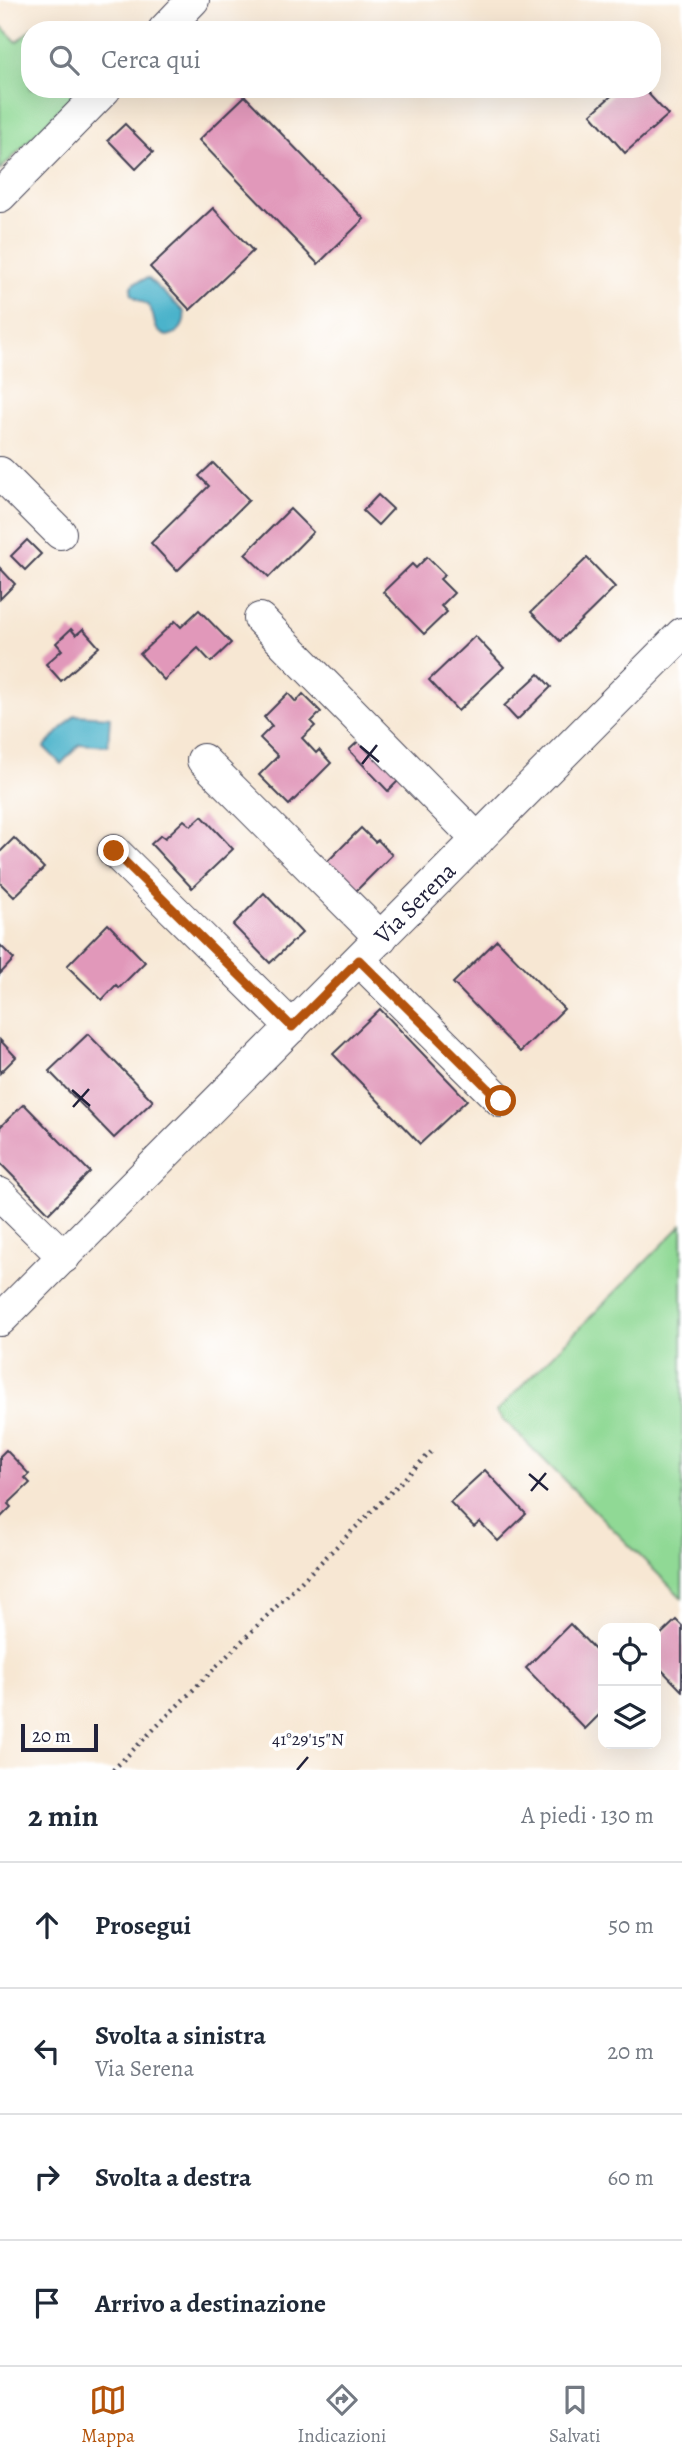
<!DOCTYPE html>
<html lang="it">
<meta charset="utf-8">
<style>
body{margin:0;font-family:Alegreya,serif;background:#f2f2f3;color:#1f2937}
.controls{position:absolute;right:21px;bottom:21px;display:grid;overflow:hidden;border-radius:14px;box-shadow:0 7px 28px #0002}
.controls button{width:63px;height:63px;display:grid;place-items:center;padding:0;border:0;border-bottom:2px solid #e0e1e3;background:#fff;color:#1f2937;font:35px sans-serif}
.scale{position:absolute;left:21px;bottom:18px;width:77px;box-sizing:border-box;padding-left:7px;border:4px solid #22223b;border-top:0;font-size:19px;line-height:24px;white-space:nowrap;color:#22223b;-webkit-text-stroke:5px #fff;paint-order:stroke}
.stop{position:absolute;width:21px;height:21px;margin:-16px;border:5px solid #b45309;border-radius:50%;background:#fff}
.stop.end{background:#b45309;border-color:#fff;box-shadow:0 2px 7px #0008}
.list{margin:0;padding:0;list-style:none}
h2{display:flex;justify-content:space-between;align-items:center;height:91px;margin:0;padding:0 28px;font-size:30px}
h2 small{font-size:23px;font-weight:400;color:#747a83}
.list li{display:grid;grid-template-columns:46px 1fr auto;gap:21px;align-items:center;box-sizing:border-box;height:126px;padding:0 28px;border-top:2px solid #e0e1e3}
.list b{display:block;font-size:26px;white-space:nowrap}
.list p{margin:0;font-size:23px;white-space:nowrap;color:#747a83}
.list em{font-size:23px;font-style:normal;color:#747a83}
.icon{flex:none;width:38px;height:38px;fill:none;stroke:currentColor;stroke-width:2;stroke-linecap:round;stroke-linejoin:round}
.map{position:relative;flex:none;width:682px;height:1770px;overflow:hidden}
.search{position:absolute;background:#fff;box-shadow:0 7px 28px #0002;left:21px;right:21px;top:21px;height:77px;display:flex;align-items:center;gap:18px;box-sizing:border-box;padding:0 24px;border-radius:28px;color:#747a83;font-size:26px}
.sheet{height:595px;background:#fff}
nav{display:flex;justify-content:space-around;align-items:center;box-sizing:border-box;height:98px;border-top:2px solid #e0e1e3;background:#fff;font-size:19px;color:#747a83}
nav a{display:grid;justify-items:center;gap:4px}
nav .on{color:#b45309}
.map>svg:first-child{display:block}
.green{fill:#90d995;stroke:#597e68;stroke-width:2}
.water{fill:#4cb3cb;stroke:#376a83;stroke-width:2}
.building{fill:#e198ba}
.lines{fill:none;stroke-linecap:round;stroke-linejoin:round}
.minor-casing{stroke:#424052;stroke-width:34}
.path{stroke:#424052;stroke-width:4.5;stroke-dasharray:2 5;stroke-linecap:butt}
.minor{stroke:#fff;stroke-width:32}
.route{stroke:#b45309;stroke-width:9}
.ticks{fill:none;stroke:#22223b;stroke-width:2.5}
.labels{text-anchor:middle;stroke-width:7;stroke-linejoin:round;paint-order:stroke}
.street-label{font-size:24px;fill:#22223b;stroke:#fff}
.ticks-label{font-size:18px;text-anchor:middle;fill:#22223b;stroke:#fff;stroke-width:7;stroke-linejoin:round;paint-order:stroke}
</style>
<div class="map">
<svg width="682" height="1770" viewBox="0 0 682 1770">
<rect width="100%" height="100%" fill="#fff"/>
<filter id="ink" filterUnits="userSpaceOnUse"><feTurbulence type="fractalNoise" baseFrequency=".0143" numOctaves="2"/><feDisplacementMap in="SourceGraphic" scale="14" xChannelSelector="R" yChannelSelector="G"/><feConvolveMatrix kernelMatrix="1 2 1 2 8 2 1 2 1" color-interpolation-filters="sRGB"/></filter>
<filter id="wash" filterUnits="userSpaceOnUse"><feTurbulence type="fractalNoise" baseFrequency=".00686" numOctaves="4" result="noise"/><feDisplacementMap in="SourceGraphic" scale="28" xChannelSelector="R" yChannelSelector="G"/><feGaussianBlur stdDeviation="1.57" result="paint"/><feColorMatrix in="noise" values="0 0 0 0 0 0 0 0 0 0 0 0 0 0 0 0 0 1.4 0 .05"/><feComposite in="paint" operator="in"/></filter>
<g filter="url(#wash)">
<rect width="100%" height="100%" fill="#f7e7d3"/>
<g class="green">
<polygon points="0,25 17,42 33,27 36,30 30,30 30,89 80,89 0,170"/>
<polygon points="682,1225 682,1598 496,1412"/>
</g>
<g class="water">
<path d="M148,278L184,312C186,324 180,334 167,336C151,331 157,320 150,308C146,302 135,300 132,294C130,289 132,287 134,283Z"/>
<polygon points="75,715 110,717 108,746 80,744 61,764 44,747"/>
</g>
<g id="blocks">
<g class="building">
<polygon points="619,89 644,89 668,115 625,153 591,114"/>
<polygon points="245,96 364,219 318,264 199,140"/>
<polygon points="125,124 153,152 136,169 108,140"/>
<polygon points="213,208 253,251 190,310 150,267"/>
<polygon points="213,463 249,500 177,571 151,543 209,486 199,476"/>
<polygon points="378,495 393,509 378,525 363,511"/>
<polygon points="290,509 313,532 269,577 245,554"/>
<polygon points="27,540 41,554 25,570 11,556"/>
<polygon points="427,557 445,575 440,579 454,593 441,606 447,612 424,634 383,592 412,564 416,568"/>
<polygon points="587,558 615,587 560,641 531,612"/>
<polygon points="0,568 15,584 0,599"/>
<polygon points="199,610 231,643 211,662 198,648 164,680 140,654 175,621 181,627"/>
<polygon points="71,629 76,635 83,629 99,647 61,681 46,664 62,650 56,643"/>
<polygon points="475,636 504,667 458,711 429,680"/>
<polygon points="539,674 551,687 517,720 504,706"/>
<polygon points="288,693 296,702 303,694 321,712 311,722 315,726 302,738 316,753 319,750 331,763 289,805 259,775 278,756 260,738 272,726 264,717"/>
<polygon points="363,737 402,777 388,791 349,750"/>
<polygon points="202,816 233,849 192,888 151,844 161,835 165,838 184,820 191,826"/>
<polygon points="361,828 375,842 378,840 392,855 356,891 327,862"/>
<polygon points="14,838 44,868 14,897 0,883 0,852"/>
<polygon points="264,893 302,933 270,963 233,925"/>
<polygon points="108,924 145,962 119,988 116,985 102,1000 67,966"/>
<polygon points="497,940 564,1009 520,1052 453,983"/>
<polygon points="0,945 14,959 0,974"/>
<polygon points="380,1009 467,1100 420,1144 333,1054"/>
<polygon points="88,1034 153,1101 114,1138 49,1071"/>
<polygon points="0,1040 16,1057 0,1073"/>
<polygon points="24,1104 90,1172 49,1213 0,1163 0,1127"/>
<polygon points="6,1450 29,1474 25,1478 30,1483 8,1504 11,1507 0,1518 0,1456"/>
<polygon points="485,1470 526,1514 498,1541 480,1522 474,1527 450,1502"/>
<polygon points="676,1620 682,1626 682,1691 656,1664 656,1639"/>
<polygon points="570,1624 603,1658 603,1711 585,1729 526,1668"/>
</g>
</g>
</g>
<g filter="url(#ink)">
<use href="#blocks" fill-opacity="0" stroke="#424052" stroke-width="2"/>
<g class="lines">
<g class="minor-casing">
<g id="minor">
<polyline points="164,30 193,0"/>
<polyline points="0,196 105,89"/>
<polyline points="0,473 60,533"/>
<polyline points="260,619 478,840"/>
<polyline points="203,760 381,938"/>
<polyline points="114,851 292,1027"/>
<polyline points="359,960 501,1101"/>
<polyline points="0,1194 64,1257"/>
<polyline points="0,1320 682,634"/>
</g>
</g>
<polyline class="path" points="113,1770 431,1452"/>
<use href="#minor" class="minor"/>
</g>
</g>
<g class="lines" filter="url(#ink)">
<polyline class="route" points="114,851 292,1027 359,960 501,1101"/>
</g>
<path class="ticks" d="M360,746L379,762M362,764L377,745M72,1090L90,1106M73,1107L89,1089M529,1474L548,1490M531,1491L546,1473M297,1770L308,1757"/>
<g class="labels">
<g class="street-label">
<text transform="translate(415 903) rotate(-45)" y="8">Via Serena</text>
</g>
</g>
<g class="ticks-label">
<text x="308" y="1745">41°29'15"N</text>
</g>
</svg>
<div class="controls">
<button><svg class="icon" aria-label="locate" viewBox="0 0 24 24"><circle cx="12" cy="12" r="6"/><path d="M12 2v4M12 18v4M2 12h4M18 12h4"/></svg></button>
<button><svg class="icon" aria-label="layers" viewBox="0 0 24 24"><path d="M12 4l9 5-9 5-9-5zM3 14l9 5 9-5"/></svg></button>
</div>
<div class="scale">20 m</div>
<div class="stop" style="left:501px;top:1101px"></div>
<div class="stop end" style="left:114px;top:851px"></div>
<div class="search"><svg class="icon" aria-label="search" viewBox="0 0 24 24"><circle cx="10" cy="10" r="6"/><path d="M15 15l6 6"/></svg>Cerca qui</div>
</div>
<section class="sheet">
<h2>2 min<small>A piedi · 130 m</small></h2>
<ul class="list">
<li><svg class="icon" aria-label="ahead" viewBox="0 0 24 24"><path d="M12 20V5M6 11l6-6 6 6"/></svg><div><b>Prosegui</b></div><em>50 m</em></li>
<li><svg class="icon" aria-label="left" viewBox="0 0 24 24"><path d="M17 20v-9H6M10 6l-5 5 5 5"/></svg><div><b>Svolta a sinistra</b><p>Via Serena</p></div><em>20 m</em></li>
<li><svg class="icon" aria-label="right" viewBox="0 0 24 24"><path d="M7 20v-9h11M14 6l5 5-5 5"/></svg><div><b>Svolta a destra</b></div><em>60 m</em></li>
<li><svg class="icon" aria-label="arrive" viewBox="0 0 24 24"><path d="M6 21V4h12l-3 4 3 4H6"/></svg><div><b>Arrivo a destinazione</b></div></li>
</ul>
</section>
<nav>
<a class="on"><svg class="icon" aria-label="map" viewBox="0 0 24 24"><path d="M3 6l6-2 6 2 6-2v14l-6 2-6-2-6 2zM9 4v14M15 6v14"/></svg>Mappa</a>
<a><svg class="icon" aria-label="directions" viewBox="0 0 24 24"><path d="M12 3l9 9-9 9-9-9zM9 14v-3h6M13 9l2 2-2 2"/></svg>Indicazioni</a>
<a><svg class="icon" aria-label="saved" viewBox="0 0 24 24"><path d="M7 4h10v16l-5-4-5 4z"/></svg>Salvati</a>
</nav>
